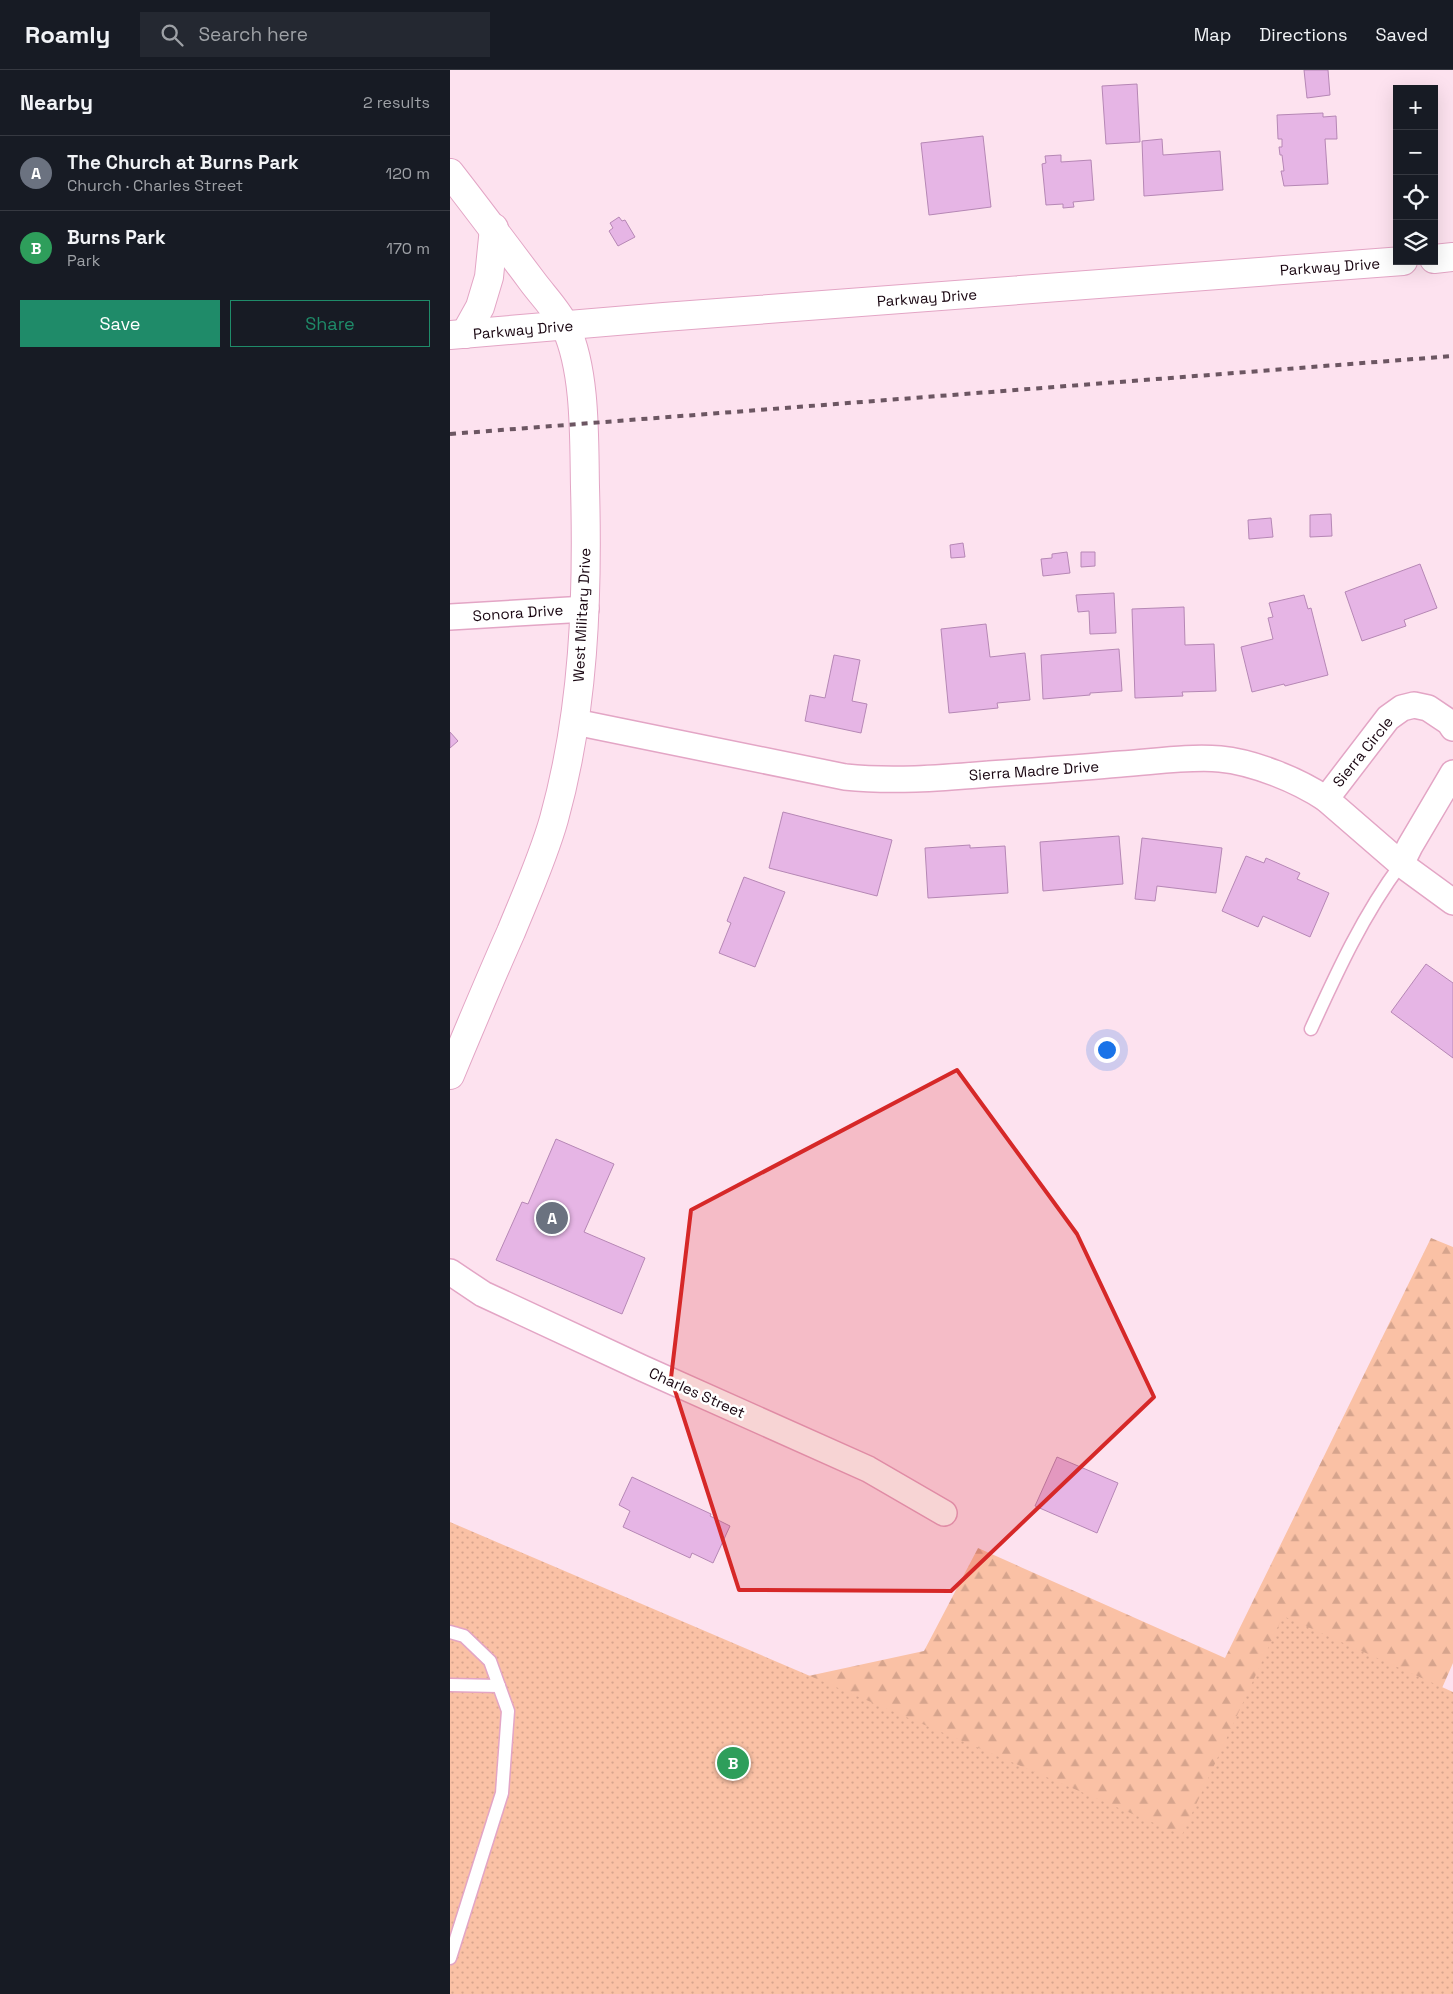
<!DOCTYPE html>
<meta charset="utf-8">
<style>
body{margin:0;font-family:"Space Grotesk",sans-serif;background:#242831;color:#f1f3f6}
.controls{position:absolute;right:15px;top:15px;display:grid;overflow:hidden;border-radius:0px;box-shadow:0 5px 20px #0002}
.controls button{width:45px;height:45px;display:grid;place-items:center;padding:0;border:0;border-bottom:1px solid #363941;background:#171b24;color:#f1f3f6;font:25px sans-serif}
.you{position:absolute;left:656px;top:979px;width:18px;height:18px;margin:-12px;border:4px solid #fff;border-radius:50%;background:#1a73e8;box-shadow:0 0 0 8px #1a73e833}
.badge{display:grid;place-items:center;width:32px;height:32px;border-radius:50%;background:#1f8b69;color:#fff;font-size:16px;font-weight:700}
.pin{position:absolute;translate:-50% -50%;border:2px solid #fff;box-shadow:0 1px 5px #0006}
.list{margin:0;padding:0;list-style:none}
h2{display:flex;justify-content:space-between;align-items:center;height:65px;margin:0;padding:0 20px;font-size:21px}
h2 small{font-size:16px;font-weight:400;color:#9ea1a6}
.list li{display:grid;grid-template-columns:32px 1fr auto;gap:15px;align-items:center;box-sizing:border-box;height:75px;padding:0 20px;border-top:1px solid #363941}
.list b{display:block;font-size:19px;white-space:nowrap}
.list p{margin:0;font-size:16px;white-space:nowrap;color:#9ea1a6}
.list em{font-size:16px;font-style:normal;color:#9ea1a6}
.actions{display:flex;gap:10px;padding:15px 20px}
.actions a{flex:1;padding:11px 0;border:1px solid #1f8b69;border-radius:0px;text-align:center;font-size:18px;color:#1f8b69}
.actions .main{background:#1f8b69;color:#fff}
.icon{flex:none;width:28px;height:28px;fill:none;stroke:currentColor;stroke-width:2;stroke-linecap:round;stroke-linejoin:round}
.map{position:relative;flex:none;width:1003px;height:1924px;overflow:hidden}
header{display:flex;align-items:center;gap:30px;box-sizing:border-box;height:70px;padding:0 25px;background:#171b24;border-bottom:1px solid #363941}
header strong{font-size:24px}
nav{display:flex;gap:28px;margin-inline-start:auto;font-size:18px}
.search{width:350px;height:45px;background:#242831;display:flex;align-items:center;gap:12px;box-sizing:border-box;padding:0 18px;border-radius:0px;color:#9ea1a6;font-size:19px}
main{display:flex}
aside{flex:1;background:#171b24}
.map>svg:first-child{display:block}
.forest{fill:url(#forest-firs)}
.park{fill:url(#park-dots)}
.building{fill:#e6b5e5;stroke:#b687b5}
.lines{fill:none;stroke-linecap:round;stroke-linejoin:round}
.lane-casing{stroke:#e3a5c5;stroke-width:15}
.street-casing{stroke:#e3a5c5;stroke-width:28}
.secondary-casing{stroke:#e3a5c5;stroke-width:30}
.lane{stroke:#fff;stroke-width:12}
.street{stroke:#fff;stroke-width:25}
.secondary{stroke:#fff;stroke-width:28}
.rail{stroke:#6c5662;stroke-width:4;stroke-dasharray:6 6;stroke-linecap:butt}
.marked{fill:#d62828;fill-opacity:0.2;stroke:#d62828;stroke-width:4;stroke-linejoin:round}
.labels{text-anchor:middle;stroke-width:5;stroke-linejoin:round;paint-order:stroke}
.street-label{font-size:15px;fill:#180510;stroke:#fff}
</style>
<header>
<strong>Roamly</strong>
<div class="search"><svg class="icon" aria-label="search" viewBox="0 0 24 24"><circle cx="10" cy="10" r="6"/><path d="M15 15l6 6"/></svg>Search here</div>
<nav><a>Map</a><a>Directions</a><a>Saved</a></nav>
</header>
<main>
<aside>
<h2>Nearby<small>2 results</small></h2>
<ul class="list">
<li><span class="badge" style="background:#6b7280">A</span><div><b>The Church at Burns Park</b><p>Church · Charles Street</p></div><em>120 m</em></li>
<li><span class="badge" style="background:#2e9e5b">B</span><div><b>Burns Park</b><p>Park</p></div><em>170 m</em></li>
</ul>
<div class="actions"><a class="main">Save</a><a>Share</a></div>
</aside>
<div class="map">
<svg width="1003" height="1924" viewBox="0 0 1003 1924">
<defs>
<pattern id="forest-firs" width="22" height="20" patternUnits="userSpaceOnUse" patternTransform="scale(1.25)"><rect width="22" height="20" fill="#fac1a5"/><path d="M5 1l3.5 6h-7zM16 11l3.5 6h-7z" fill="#d6a48d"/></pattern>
<pattern id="park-dots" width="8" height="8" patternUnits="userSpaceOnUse" patternTransform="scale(1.25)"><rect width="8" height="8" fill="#fac1a5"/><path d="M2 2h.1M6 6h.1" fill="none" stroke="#d6a48d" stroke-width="1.8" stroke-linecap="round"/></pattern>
</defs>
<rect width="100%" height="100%" fill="#fde2ef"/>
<polygon class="forest" points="981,1168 1003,1177 1003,1593 967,1675 1003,1924 293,1620 474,1581 528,1478 775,1588"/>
<polygon class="park" points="0,1452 732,1765 833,1546 1003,1622 1003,1924 0,1924"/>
<g class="building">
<polygon points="854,0 878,0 880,25 857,28"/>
<polygon points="687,14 690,72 656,74 652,16"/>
<polygon points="873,43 873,47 886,46 887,69 875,69 878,114 834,116 831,101 834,101 832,85 830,85 829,77 832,77 832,69 828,69 827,45"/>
<polygon points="533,66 541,137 479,145 471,73"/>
<polygon points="712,69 713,85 770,81 773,120 694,126 692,71"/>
<polygon points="611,85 611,92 641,90 644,130 623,132 624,137 613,138 613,134 596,135 592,94 596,93 595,86"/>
<polygon points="169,147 172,151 175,150 185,167 168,176 159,161 163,158 160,153"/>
<polygon points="881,444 882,466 860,467 860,445"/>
<polygon points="821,448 823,467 799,469 798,450"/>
<polygon points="513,473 515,487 501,488 500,475"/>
<polygon points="617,482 620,503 593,506 591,489 602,488 602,484"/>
<polygon points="631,482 645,482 645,496 631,497"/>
<polygon points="970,494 987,538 954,550 956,556 912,571 895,522"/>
<polygon points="664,523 666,563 640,564 639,541 628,542 626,525"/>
<polygon points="854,525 858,539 861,538 878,605 835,616 834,614 802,622 791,577 823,569 818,548 823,547 819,533"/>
<polygon points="734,537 735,575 764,574 766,621 732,622 733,626 685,628 682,539"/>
<polygon points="536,554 540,587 575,583 580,630 547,633 548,638 499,643 491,559"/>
<polygon points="669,579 672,621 640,623 640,625 593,629 591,585"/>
<polygon points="384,585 410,590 402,631 417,634 411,663 355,651 360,625 375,628"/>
<polygon points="0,662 8,671 0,678"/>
<polygon points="333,742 442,770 427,826 319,798"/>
<polygon points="669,766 673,814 593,821 590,772"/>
<polygon points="692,768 772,778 766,823 707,816 705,831 685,829"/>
<polygon points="520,775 520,778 555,776 558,823 478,828 475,778"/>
<polygon points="796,786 814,793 816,788 850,803 847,809 879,823 860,867 813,846 808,857 772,841"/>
<polygon points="294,807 335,822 305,897 269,883 281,853 277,851"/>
<polygon points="976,894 1003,913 1003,988 941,942"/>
<polygon points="106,1069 164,1094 134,1162 195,1188 172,1244 46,1190 72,1132 78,1134"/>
<polygon points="607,1387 668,1413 647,1463 585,1436"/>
<polygon points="182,1407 261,1444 260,1446 280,1456 263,1493 242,1483 240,1488 173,1457 180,1441 169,1435"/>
</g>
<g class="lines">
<g class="lane-casing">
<g id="lane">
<path d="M861,959C887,902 913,845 951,794"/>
<polyline points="0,1562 14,1566 40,1591 58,1641 52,1723 0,1888"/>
<polyline points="0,1615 49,1616"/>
</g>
</g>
<g class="street-casing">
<g id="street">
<polyline points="0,547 136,539"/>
<path d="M125,652L395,707C443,712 490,708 539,704C583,701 627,698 671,694C702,692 740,686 770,689C803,692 848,710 876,729L951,794L1003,832"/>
<polyline points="876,729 938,648 952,638 964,635 978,638 999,652 1003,658"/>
<polyline points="951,794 960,776 1003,703"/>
<polyline points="0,1202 33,1224 192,1298 418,1399 494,1443"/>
</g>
</g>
<g class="secondary-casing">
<g id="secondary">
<path d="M0,103C28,139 55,175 82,211C93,226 109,242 116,258C136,302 134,369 135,417C138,528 134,641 104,749C93,788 76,825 61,862C40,909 20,957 0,1005"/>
<polyline points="984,189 1003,187"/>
<polyline points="15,264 30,237 39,207 44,158"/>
<polyline points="0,265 214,247 953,191"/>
</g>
</g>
<use href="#lane" class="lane"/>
<use href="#street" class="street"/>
<use href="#secondary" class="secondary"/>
<polyline class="rail" points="0,364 1003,286"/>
</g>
<path class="marked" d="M507,1000L627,1164L704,1327L501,1521L289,1520L221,1308L241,1140Z"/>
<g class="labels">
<g class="street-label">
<text transform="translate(880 197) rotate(-4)" y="5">Parkway Drive</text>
<text transform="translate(477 228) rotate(-4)" y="5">Parkway Drive</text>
<text transform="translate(73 260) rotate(-5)" y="5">Parkway Drive</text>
<text transform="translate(68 543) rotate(-4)" y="5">Sonora Drive</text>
<text transform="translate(132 545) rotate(-87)" y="5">West Military Drive</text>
<text transform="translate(913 682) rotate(-51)" y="5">Sierra Circle</text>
<text transform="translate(584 701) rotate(-4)" y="5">Sierra Madre Drive</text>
<text transform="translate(247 1323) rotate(24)" y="5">Charles Street</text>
</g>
</g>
</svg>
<div class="controls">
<button>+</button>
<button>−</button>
<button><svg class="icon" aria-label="locate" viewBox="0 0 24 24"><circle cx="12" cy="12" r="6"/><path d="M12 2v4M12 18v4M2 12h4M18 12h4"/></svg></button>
<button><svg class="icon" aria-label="layers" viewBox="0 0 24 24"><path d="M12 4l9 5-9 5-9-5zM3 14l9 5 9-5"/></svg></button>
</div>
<div class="you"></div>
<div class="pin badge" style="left:102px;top:1148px;background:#6b7280">A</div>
<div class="pin badge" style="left:283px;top:1693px;background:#2e9e5b">B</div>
</div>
</main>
